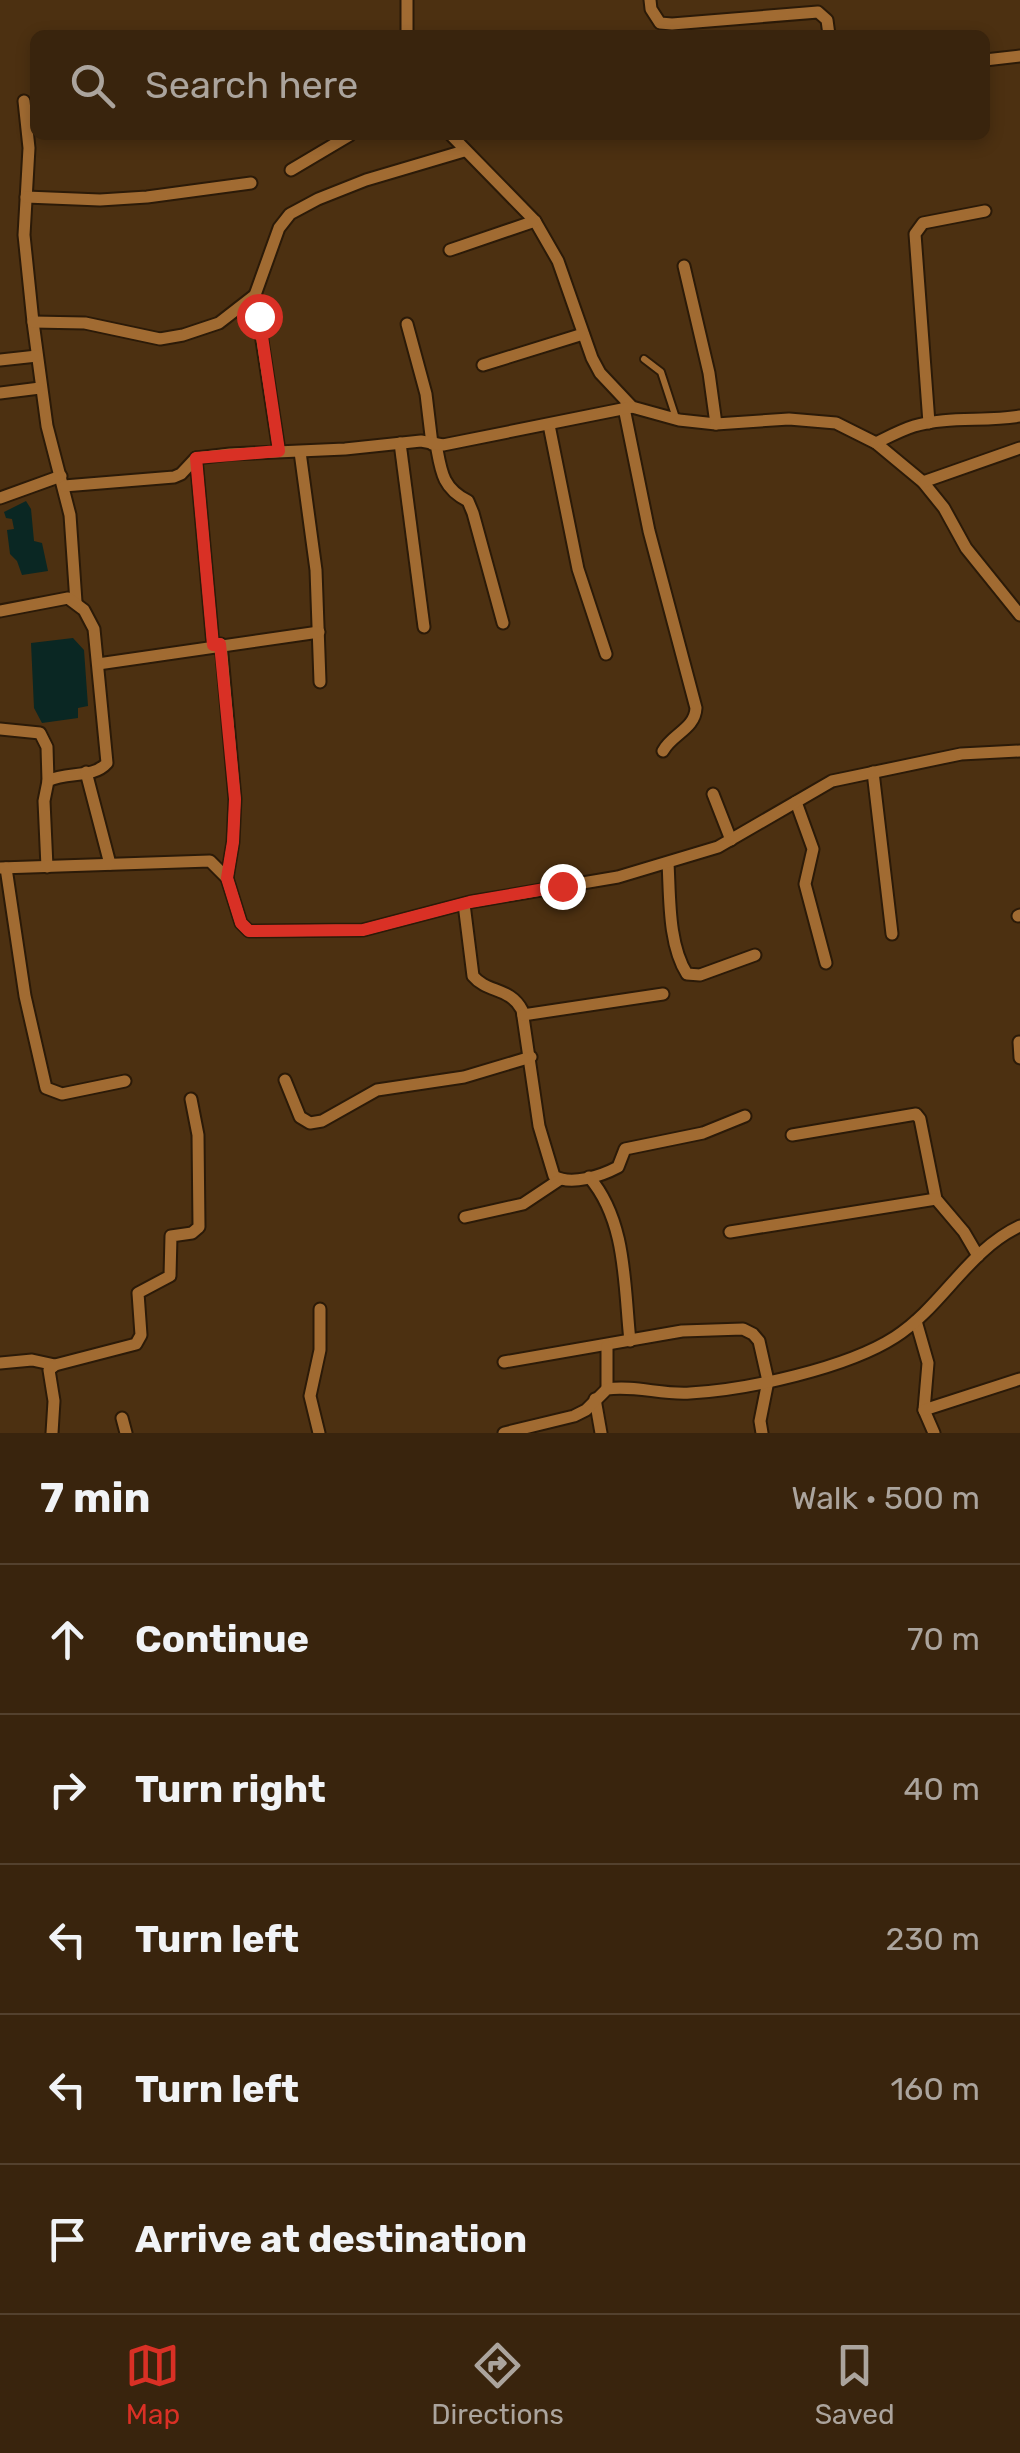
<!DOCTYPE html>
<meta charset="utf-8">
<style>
body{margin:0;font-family:Rubik,sans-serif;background:#44301b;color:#f1f3f6}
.stop{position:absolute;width:30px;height:30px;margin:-22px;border:8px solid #d93025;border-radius:50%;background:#fff}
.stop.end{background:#d93025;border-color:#fff;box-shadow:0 2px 10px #0008}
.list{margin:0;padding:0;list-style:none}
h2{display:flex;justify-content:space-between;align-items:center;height:130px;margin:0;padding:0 40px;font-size:42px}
h2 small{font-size:32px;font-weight:400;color:#aba49d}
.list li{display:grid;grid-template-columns:65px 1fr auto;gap:30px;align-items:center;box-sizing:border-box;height:150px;padding:0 40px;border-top:2px solid #53412e}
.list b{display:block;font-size:38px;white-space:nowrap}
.list em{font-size:32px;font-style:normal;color:#aba49d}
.icon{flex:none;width:55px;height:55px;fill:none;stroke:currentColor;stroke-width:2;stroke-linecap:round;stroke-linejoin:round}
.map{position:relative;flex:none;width:1020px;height:1433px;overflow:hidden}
.search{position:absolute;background:#39240d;box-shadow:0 5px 15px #0003;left:30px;right:30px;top:30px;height:110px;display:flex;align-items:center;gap:25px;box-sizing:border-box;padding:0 35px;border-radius:15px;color:#aba49d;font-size:38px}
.sheet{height:880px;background:#39240d}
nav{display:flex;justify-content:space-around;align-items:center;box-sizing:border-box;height:140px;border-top:2px solid #53412e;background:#39240d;font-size:28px;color:#aba49d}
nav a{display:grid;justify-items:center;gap:5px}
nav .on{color:#d93025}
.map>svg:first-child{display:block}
.water{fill:#0a2723}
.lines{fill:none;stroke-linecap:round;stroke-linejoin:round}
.lane-casing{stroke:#2b1a08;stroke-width:10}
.street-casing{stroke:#2b1a08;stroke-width:15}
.lane{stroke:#a16b32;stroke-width:6}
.street{stroke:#a16b32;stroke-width:11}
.route{stroke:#d93025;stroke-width:12}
</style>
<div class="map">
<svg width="1020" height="1433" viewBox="0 0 1020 1433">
<rect width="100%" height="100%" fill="#4c3011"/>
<g class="water">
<polygon points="26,501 31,509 34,541 42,543 48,571 22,575 17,561 10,554 7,530 14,529 12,519 6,518 4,512"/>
<polygon points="73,638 84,650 88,706 78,708 78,718 42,723 34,708 31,643"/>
</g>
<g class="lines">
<g class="lane-casing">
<polyline id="lane" points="644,359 661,372 676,418"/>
</g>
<g class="street-casing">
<g id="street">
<polyline points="407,0 407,35"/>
<polyline points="650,0 651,9 660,23 672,24 818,12 827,20 829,35"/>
<polyline points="985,60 1020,56"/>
<polyline points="24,101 29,148 24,235 33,322 47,426 70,515 76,602"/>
<polyline points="451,135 535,221 558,261 592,358 600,373 632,407 679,420 716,424 789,419 836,423 876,443 923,482 944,508 966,548 1020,615"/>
<polyline points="291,170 350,135"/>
<polyline points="26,197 100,200 147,197 251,183"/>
<polyline points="450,250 535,221"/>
<polyline points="684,266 709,373 716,424"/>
<polyline points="33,322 85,323 160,339 183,335 219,323 255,295"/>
<polyline points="407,324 426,394 432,444"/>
<polyline points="0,360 37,356"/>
<polyline points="483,365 583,334"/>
<polyline points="0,393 40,388"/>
<path d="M624,408L649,531L696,708C695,729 672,734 663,751"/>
<polyline points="929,423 915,234 923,223 985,211"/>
<polyline points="549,425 578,569 606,654"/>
<polyline points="400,443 424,627"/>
<path d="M876,443C888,437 901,430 914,426C947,416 986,422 1020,416"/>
<path d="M436,444C441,471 442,488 468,501L473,513L503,623"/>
<polyline points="279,451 255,295 279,228 290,214 318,199 366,180 464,151"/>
<polyline points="300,452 316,570 320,682"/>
<polyline points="196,458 213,645"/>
<polyline points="923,482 1020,448"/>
<polyline points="64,486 174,477 181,474 196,458 230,454 345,449 421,441 443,445 632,407"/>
<polyline points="0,498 61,476"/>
<path d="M0,611L68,598L84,610L94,629L107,763C93,779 67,771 48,781L44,801L47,867"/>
<polyline points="221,644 235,799 233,842 227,878"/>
<polyline points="98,664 319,632"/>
<polyline points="0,729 40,733 47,747 48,781"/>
<polyline points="86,772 110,864"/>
<polyline points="873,772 892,934"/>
<polyline points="713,794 731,840"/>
<polyline points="796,802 813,849 805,884 826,963"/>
<path d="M668,863C670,897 668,944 687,974L700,975L755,955"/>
<polyline points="0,868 210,861 227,878 241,923 249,931 363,930 470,902 618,877 718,847 832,781 961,754 1020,751"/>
<polyline points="6,868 25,996 46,1088 62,1094 125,1081"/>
<path d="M464,904L473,976C487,993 510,987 522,1010L539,1126L554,1176C571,1186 601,1176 618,1167L625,1149L703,1133L745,1116"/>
<polyline points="1018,916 1020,915"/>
<polyline points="523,1015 663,994"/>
<polyline points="1019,1042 1020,1058"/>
<polyline points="285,1080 300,1117 310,1123 322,1121 377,1090 464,1077 531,1057"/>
<polyline points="792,1135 916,1114 920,1119 936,1199 964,1232 978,1256"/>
<path d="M589,1177C627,1221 624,1286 630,1341"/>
<polyline points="465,1217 523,1204 559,1180"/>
<polyline points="730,1232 936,1199"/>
<polyline points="916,1321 928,1363 924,1410 934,1433"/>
<polyline points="504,1362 682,1331 743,1329 753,1334 759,1341 768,1381 760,1421 762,1433"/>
<polyline points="0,1363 32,1360 55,1365"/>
<polyline points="607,1389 607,1346"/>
<polyline points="595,1399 601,1433"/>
<polyline points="924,1410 1020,1379"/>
<polyline points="122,1418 126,1433"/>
<polyline points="52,1433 54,1401 49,1370 55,1365 136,1344 141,1335 138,1293 170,1276 171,1236 192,1233 199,1227 198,1135 191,1099"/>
<polyline points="319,1433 310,1396 320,1350 320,1309"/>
<path d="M504,1433L574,1416L586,1410L607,1389C635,1385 662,1395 690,1393C747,1390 847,1368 895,1337C942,1307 968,1250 1020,1226"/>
</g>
</g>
<use href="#lane" class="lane"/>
<use href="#street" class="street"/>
</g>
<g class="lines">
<polyline class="route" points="259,316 279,451 196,458 213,645 220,644 235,799 233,842 227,878 241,923 249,931 363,930 470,902 562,886"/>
</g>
</svg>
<div class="stop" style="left:259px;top:316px"></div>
<div class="stop end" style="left:562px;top:886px"></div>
<div class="search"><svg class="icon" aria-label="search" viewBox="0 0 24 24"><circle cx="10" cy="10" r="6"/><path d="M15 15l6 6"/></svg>Search here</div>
</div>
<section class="sheet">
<h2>7 min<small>Walk · 500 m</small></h2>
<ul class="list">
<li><svg class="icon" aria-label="ahead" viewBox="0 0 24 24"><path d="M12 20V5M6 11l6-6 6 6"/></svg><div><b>Continue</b></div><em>70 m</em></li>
<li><svg class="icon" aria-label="right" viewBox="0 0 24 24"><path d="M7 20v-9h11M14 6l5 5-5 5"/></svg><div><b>Turn right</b></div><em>40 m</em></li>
<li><svg class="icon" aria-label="left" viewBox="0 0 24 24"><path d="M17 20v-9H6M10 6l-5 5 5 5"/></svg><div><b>Turn left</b></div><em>230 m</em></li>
<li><svg class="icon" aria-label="left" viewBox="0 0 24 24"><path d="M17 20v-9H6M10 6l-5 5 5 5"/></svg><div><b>Turn left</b></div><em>160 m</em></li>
<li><svg class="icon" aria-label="arrive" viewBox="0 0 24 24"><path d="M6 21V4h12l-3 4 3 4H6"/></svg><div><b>Arrive at destination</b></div></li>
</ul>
</section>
<nav>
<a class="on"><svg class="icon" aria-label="map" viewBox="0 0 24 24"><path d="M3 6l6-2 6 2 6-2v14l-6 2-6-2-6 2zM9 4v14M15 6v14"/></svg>Map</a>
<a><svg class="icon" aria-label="directions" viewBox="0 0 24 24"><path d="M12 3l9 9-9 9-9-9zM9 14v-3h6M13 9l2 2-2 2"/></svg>Directions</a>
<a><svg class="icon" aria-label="saved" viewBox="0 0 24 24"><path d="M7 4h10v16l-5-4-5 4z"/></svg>Saved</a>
</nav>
